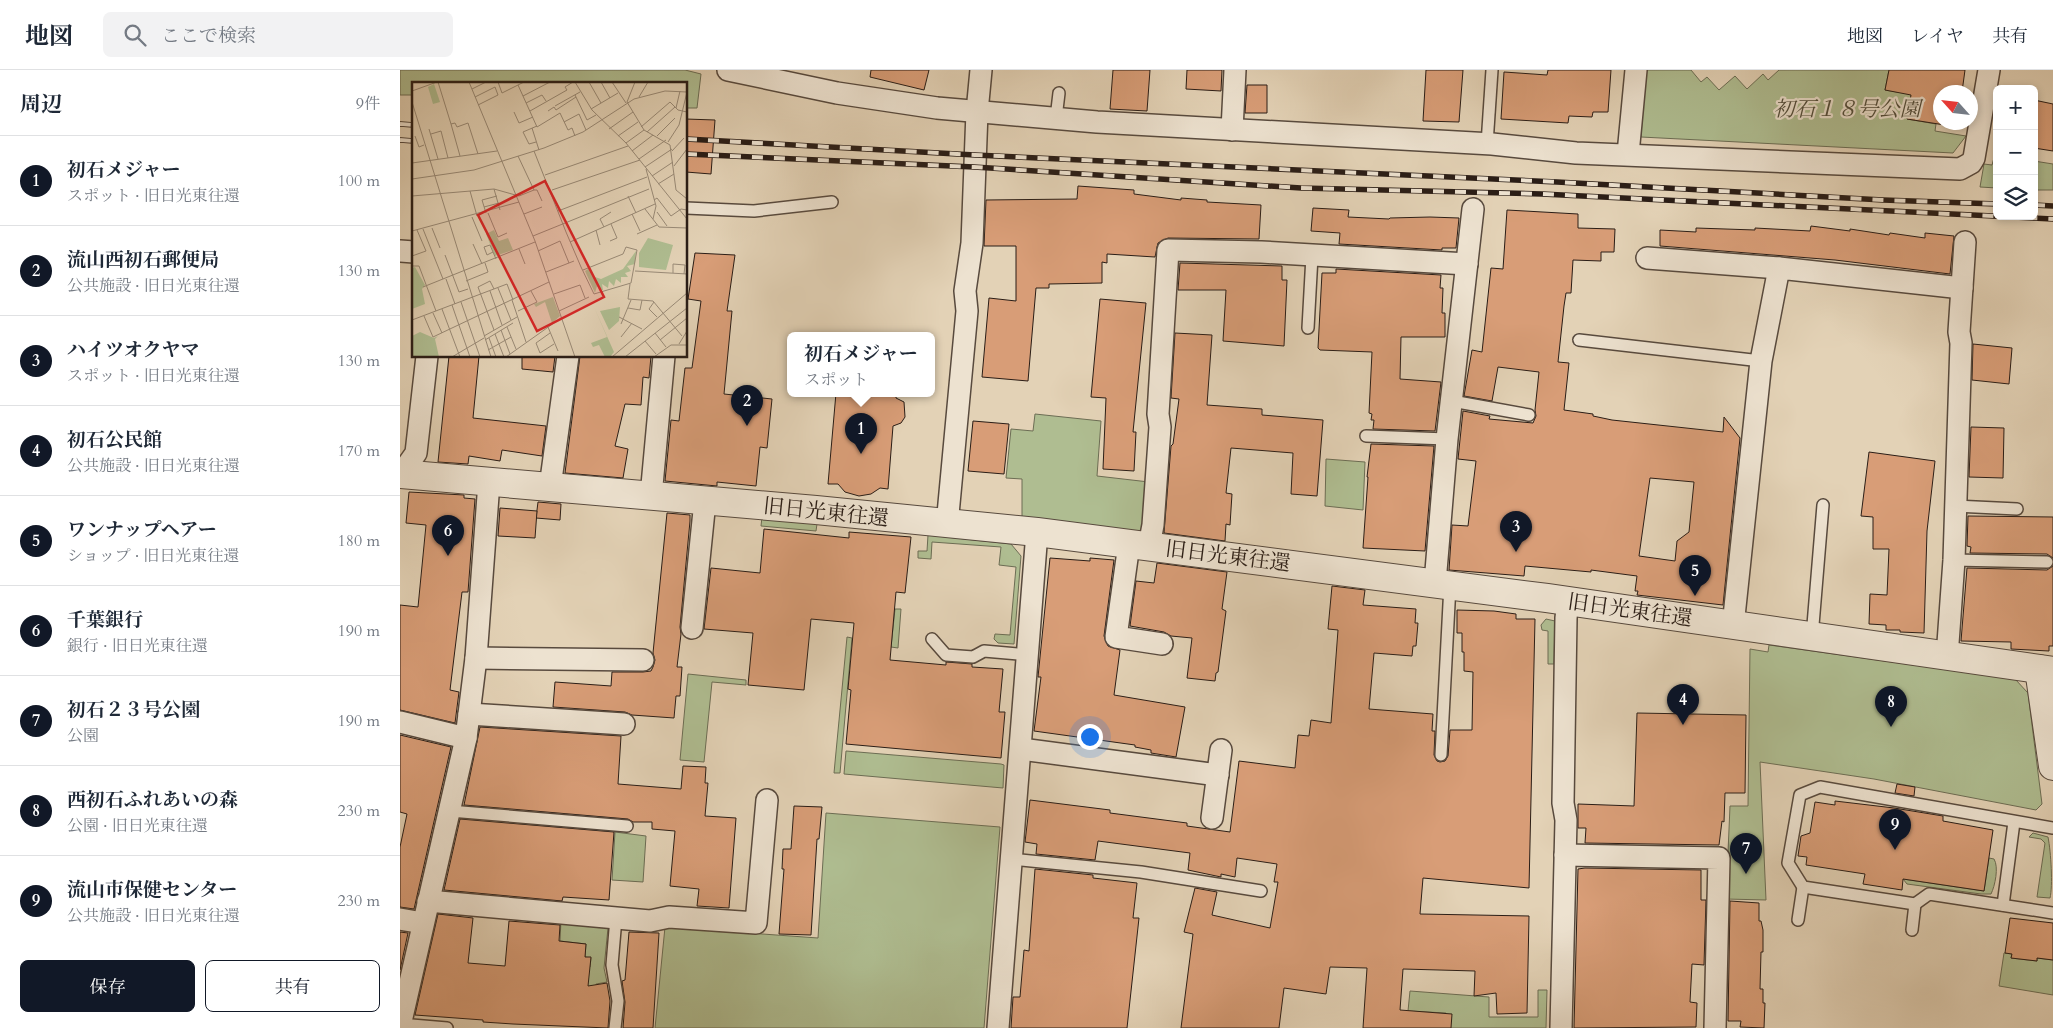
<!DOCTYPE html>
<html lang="ja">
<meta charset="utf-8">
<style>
body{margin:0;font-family:Cardo,"Noto Serif JP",serif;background:#f2f2f3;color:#1f2937}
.controls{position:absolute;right:15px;top:15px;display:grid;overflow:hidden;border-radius:8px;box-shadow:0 2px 8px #0003}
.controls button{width:45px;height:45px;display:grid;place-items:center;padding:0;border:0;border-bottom:1px solid #e0e1e3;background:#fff;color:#1f2937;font:25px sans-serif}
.compass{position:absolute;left:1533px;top:15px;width:45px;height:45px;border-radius:50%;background:#fff;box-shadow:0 2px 8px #0003;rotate:297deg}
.you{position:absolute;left:689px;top:666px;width:18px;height:18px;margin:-12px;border:4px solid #fff;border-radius:50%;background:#1a73e8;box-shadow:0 0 0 8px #1a73e833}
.badge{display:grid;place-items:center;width:32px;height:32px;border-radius:50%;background:#111827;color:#fff;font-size:16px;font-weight:700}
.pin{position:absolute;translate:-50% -41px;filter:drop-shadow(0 1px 2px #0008)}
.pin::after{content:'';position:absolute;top:26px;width:18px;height:15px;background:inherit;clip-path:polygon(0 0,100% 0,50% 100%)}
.popup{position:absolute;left:387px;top:262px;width:148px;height:65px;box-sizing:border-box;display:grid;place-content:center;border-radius:8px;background:#fff;filter:drop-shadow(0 1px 4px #0005);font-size:16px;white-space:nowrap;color:#747a83}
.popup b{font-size:19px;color:#1f2937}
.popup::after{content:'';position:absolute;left:50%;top:100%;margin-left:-10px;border:10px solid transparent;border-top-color:#fff}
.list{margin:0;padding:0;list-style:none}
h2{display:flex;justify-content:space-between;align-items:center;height:65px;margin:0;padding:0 20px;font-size:21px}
h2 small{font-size:16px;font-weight:400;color:#747a83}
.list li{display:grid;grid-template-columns:32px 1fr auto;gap:15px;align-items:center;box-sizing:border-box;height:90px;padding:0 20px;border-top:1px solid #e0e1e3}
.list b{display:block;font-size:19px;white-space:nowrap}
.list p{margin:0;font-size:16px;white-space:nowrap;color:#747a83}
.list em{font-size:16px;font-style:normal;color:#747a83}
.actions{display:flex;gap:10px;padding:15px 20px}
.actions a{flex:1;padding:11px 0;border:1px solid #111827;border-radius:8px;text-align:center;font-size:18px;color:#111827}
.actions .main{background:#111827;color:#fff}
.icon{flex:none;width:28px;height:28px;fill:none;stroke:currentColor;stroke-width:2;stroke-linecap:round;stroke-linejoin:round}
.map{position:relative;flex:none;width:1653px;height:958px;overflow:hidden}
header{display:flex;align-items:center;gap:30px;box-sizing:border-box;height:70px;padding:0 25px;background:#fff;border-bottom:1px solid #e0e1e3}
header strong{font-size:24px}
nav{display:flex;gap:28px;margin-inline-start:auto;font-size:18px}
.search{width:350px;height:45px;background:#f2f2f3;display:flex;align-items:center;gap:12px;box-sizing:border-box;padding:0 18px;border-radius:8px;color:#747a83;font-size:19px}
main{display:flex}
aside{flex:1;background:#fff}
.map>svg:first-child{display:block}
.green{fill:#afbd91;stroke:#6c6d54}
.building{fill:#d89d77;stroke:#2a1d16;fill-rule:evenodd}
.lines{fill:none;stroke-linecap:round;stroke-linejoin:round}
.service-casing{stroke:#584a3e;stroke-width:14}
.minor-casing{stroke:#584a3e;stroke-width:24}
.tertiary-casing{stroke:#584a3e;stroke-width:30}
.service{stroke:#ede2d0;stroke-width:11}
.minor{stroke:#ede2d0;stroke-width:21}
.tertiary{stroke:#ede2d0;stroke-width:28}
.rail-casing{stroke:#2a1d16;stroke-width:5.5}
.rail{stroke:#ede2d0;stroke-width:4;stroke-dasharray:11;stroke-linecap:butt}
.labels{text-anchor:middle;stroke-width:4.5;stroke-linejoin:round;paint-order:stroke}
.park-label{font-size:21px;font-style:italic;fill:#524d3b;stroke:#ede2d0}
.street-label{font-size:21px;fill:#2a1d16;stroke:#ede2d0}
.inset-road{fill:none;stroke:#998a76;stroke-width:1}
.view{fill:#d62828;fill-opacity:0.15;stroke:#d62828;stroke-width:2.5}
.inset-edge{fill:none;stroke:#2a1d16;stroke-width:2.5}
</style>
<header>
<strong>地図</strong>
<div class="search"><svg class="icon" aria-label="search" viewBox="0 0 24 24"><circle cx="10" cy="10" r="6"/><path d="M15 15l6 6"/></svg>ここで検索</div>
<nav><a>地図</a><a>レイヤ</a><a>共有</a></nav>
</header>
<main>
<aside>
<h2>周辺<small>9件</small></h2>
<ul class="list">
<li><span class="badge">1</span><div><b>初石メジャー</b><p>スポット · 旧日光東往還</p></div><em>100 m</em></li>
<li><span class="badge">2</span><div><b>流山西初石郵便局</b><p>公共施設 · 旧日光東往還</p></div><em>130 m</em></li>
<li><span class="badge">3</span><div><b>ハイツオクヤマ</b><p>スポット · 旧日光東往還</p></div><em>130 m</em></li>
<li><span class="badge">4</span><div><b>初石公民館</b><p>公共施設 · 旧日光東往還</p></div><em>170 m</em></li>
<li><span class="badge">5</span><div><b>ワンナップヘアー</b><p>ショップ · 旧日光東往還</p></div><em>180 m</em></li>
<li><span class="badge">6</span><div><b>千葉銀行</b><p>銀行 · 旧日光東往還</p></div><em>190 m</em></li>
<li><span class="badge">7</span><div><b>初石２３号公園</b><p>公園</p></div><em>190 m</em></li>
<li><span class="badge">8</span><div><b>西初石ふれあいの森</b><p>公園 · 旧日光東往還</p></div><em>230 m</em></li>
<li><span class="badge">9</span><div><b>流山市保健センター</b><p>公共施設 · 旧日光東往還</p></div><em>230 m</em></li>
</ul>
<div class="actions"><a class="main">保存</a><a>共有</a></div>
</aside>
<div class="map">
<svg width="1653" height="958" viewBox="0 0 1653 958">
<rect width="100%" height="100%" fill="#e3d2b6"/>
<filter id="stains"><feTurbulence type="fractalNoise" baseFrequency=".004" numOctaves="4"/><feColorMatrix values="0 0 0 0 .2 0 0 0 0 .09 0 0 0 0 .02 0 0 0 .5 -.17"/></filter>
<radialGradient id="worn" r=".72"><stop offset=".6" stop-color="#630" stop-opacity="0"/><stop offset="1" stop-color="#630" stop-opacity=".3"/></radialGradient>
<g class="green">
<polygon points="0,0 285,0 301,4 297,38 286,38 286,14 14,14 14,25 0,25"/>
<polygon points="1245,0 1291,0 1301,12 1307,7 1319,20 1335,6 1347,19 1363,4 1368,10 1379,0 1489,0 1485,20 1497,22 1499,14 1513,16 1507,49 1536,54 1535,61 1566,66 1553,83 1241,67"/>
<polygon points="1595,84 1597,84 1597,118 1580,117 1584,94 1592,95"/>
<polygon points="1634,91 1653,94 1653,120 1634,120"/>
<polygon points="635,344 701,351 697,406 749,412 746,456 740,462 622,449 622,409 606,408 611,359 633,361"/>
<polygon points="926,389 965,392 963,440 925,436"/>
<polygon points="362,447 417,454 416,461 361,456"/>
<polygon points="528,465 611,474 621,486 614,574 598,573 594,569 595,564 610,565 616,497 599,495 601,477 532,472 531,489 518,488 518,481 527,481"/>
<polygon points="495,539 501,539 498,578 491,577"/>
<polygon points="1146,549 1155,551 1154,594 1148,594 1148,561 1142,560 1141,555"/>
<polygon points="447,567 452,568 440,703 434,703"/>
<polygon points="1369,575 1615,609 1628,623 1642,734 1636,740 1474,709 1360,692 1366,830 1326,829 1330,736 1348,736 1350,579 1368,582"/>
<polygon points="288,604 346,610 346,615 312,612 304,692 280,690"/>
<polygon points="446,681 601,694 604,695 603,718 444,704"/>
<polygon points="426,743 600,757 584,958 255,958 265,857 418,868"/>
<polygon points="215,762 246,766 243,812 212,810"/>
<path d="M1633,763L1648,767C1651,782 1653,816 1650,828L1637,827L1645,773L1641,769L1629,767Z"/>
<path d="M1589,788L1594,789C1599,797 1595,816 1591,824H1581L1507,814L1503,809L1584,821Z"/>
<polygon points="161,850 204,854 208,858 204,898 207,912 196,914 199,932 181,930 184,896 190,897 191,888 185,887 186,874 160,871"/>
<polygon points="1604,883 1612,884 1611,888 1637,891 1637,888 1653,890 1653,925 1599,916"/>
<polygon points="1138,920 1147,920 1146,958 1046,958 1046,943 1008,941 1010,921 1089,927 1089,947 1138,947"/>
</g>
<g class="building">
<polygon points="471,0 529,0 524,20 470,7"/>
<polygon points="713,0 750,0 747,41 710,39"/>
<polygon points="787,0 822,0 821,21 786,19"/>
<polygon points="1026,0 1063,0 1059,52 1023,51"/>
<polygon points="1148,0 1211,0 1208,42 1193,42 1192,47 1169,46 1168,53 1101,49 1104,2 1147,5"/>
<polygon points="1489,0 1565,0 1562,22 1540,22 1540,52 1556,52 1556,55 1552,55 1551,56 1507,49 1511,25 1485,20"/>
<polygon points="847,15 867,15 867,43 845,43"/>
<polygon points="1634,30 1653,34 1653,81 1634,78"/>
<polygon points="286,49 315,50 311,104 286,102"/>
<polygon points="678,116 734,120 734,124 781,130 781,128 807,130 807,132 861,135 859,169 768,168 758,173 755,187 707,184 707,193 702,192 702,213 649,214 649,218 636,218 628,311 582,307 589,228 616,231 616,176 584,176 586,130 677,129"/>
<polygon points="913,138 949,140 948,147 989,149 990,148 1030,147 1059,148 1056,178 1042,178 1042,180 939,174 940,163 911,161"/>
<path d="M1107,140L1178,144V158L1215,159L1214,182H1201V191L1173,190L1171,223H1166L1164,236L1158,292L1169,293L1164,340L1193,344V346L1212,350L1323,362L1324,347L1340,368L1323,535L1237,525L1238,521H1235L1237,506L1191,500V502L1125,496L1124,506L1049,500L1052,455L1068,456L1076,391L1058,389L1063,341L1090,346L1089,349L1133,353L1136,346L1135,340L1139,302L1098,297L1092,331L1064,326L1072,280L1082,282L1091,198L1103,199ZM1250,408L1294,412L1289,462L1277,471L1275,491L1239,486Z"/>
<polygon points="1411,156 1450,161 1450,159 1489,165 1490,163 1525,168 1525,163 1554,166 1550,204 1435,190 1260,176 1260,160 1296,162 1296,158 1355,160 1355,158 1410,161"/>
<polygon points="295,183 335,185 327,241 332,241 324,324 372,329 367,378 360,377 356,416 317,412 317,416 265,411 271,350 279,351 285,298 292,298 301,231 288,229"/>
<polygon points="780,193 882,196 882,210 887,210 884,276 823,271 826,220 778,220"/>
<polygon points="936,199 1041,205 1040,218 1043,218 1042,243 1045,243 1045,267 1001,267 1000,309 1041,312 1035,361 973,359 974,350 971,350 972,344 969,343 972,282 920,280 918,278 922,203 936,203"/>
<polygon points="700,229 746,233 733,362 736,362 734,401 703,399 706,328 691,327"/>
<polygon points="775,263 812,265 807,335 862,339 862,345 923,350 917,426 891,424 893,383 831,378 826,423 832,424 830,455 826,454 825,471 764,463 771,376 773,374 779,329 771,328"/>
<polygon points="1573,274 1612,278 1609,314 1572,310"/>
<polygon points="49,286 79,286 73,348 146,356 142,386 102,380 100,391 69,386 68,394 38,392"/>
<polygon points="122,286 155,286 153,302 122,299"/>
<polygon points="180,286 251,286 249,308 243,307 241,335 225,334 215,376 228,379 223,408 165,403"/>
<polygon points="436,323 496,323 496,328 504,332 505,347 501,353 493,356 488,419 480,418 471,424 459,426 445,422 438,414 428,414"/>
<polygon points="573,351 609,354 604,404 568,401"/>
<polygon points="1571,357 1604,358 1603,408 1569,407"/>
<polygon points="971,374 1034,376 1025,481 963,478 968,407 967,407"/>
<polygon points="1469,382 1535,391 1527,461 1524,563 1500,562 1500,560 1486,560 1486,555 1469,554 1470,524 1487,525 1489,479 1473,479 1473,447 1461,446"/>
<polygon points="9,422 64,425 64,428 75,429 68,522 62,522 50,620 59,622 55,653 0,640 0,535 18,537 26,455 6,453"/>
<polygon points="138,432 161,434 160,450 136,448"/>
<polygon points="100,438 137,441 135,468 98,466"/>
<polygon points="267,443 290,445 290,451 280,557 281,564 277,597 282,597 280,626 276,626 274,648 232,645 225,642 153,637 155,612 211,616 212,602 243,602 251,601 253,597 255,590 253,583"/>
<polygon points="1568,446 1653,447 1653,488 1647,484 1570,483 1571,477 1567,476"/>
<polygon points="364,459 449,468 449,462 511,467 505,523 496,522 490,590 546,595 546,592 572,594 572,597 603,599 599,642 605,642 601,688 446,674 451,620 448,619 454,553 411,549 404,620 348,615 353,563 304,559 311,498 360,503"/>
<polygon points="650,488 690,491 690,488 714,490 704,566 708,576 720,580 714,625 785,637 776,687 751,683 751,680 735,677 735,675 634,661 641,607 638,607"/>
<polygon points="757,493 827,502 822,539 826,541 818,602 816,603 815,611 787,608 792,568 771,566 764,562 730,556 736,511 754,513"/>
<polygon points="1653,496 1653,576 1649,576 1649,581 1611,579 1611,572 1561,571 1567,498 1647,500"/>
<polygon points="932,516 965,520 963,535 1016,539 1015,553 1018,553 1016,576 1013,576 1012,586 974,583 969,639 1033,644 1032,661 1035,661 1034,685 1037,691 1040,692 1045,691 1048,686 1050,660 1072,660 1073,602 1064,601 1064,582 1062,582 1062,563 1057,563 1057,540 1094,541 1116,544 1116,549 1135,549 1129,818 1023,808 1020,844 1129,846 1127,943 1097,944 1096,923 1074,926 1075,901 1003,899 1000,940 1052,944 1051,958 963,958 967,898 930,897 926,924 884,918 879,958 781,958 793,864 784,862 795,818 817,822 812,845 870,858 878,812 874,812 877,794 837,788 835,807 821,804 821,807 788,800 790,783 698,771 695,790 636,784 637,774 625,772 630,730 710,740 710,743 787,753 787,756 830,762 839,691 895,698 898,665 909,666 911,650 931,653 938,560 928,559"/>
<polygon points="1237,643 1346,645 1345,723 1325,723 1324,752 1322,751 1319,775 1185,773 1186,758 1178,758 1178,734 1234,736"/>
<polygon points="80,657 221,666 218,714 281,719 283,696 306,697 305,713 308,713 305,746 336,748 329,838 297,836 299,819 270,816 275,761 252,759 252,752 233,752 228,749 64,735"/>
<polygon points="0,665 51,677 14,839 0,837 0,777 7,744 0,742"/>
<polygon points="1497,714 1515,717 1514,726 1495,723"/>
<polygon points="1435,731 1494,738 1543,746 1543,751 1593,760 1584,821 1503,809 1502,820 1463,814 1465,804 1406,795 1407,787 1398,786 1401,766 1410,763 1415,732 1435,735"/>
<polygon points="394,736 422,737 419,769 417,769 411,865 379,864 384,799 382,799 383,779 391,779"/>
<polygon points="60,749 214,762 209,830 163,827 162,831 44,820"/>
<polygon points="1185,798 1301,800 1301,830 1306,830 1304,895 1292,894 1290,932 1297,933 1296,957 1174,958 1178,799"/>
<polygon points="635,799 693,805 693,808 737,813 733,848 739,848 727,958 611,958 613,927 620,927 624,880 629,881"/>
<polygon points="1330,831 1359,833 1359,851 1361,851 1363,860 1363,882 1361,882 1360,919 1363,919 1363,933 1365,933 1364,958 1340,957 1341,951 1328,951"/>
<polygon points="38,844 73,848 68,893 105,896 109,851 160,855 159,871 186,874 185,887 191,887 188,916 207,913 210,931 208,958 113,954 83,952 83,950 15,945"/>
<polygon points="1610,848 1653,853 1653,890 1637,888 1637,891 1611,888 1612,884 1605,883"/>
<polygon points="0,862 8,863 0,900"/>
<polygon points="229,862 259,863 253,958 223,958 225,932 222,911 225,910"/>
</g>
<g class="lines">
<g class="service-casing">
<g id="service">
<polyline points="656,48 659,23"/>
<polyline points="1087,74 1092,0"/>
<polyline points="286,138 354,141 432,132"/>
<polyline points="908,258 912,186"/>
<polyline points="1179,270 1361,291"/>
<polyline points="1052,331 1129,345"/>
<polyline points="966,366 1047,369"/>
<polyline points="1555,436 1617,439"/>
<polyline points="1554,490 1647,492"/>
<polyline points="1412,567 1423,435"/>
<polyline points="532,569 546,585 573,587 584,581 628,585"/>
<polyline points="1041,685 1050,515"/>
<polyline points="50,741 227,756"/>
<polyline points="1653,758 1420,717 1400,725 1388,793 1403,817 1515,834 1529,824 1653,843"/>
<polyline points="611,789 741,802 861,821"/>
<polyline points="1603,835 1614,752"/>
<polyline points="1398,850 1403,817"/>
<polyline points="1512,860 1515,834"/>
<polyline points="0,954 47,958"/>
<polyline points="215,958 218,931 212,895 216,848"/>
</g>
</g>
<g class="minor-casing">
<g id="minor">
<polyline points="328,0 437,23 537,38 697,52 1092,74 1176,83 1560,99 1571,93 1574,88 1589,0"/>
<polyline points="832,60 835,0"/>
<polyline points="1228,84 1236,0"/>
<polyline points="0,181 14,182"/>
<polyline points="1247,188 1379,198"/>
<polyline points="0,406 16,383 27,286"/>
<polyline points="150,417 168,286"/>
<polyline points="251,426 264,286"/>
<polyline points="547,455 567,241 565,221 572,173 577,42 581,0"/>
<polyline points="729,474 716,567 762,574"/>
<polyline points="749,476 753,455 760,357 758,344 768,180 861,182 1067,194"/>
<polyline points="1035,513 1047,369 1073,139"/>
<polyline points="1333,556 1361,291 1379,198 1562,218"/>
<polyline points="292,558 305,431"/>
<polyline points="1547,587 1554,490 1561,273 1559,262 1565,172"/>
<polyline points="76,588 243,590"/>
<polyline points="69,644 224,654"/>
<polyline points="0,652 66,668"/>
<polyline points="621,679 818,705"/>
<polyline points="812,748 821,680"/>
<polyline points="1165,785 1319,788 1315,958"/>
<polyline points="28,831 250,851 269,847 356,853 367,730"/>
<polyline points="0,849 23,853"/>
<polyline points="0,956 66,668 76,588 89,412"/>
<polyline points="598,958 637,462"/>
<polyline points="1161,958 1166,750 1163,733 1166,548 1168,531"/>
</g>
</g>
<g class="tertiary-casing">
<g id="tertiary">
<polyline points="0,404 416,440 637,462 1147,528 1653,601"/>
<polyline points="1639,599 1653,696"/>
</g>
</g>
<use href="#service" class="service"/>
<use href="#minor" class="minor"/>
<use href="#tertiary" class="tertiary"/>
<g class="rail-casing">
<g id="rail">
<polyline points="0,54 14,55"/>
<polyline points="286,69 575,85 1157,112 1483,130 1597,134"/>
<polyline points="0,70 14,71"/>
<polyline points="286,84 574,97 901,118 1142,124 1653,149"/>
<polyline points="1634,135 1653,136"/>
</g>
</g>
<use href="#rail" class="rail"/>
</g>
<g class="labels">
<g class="park-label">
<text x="1447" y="46">初石１８号公園</text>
</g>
<g class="street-label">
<text transform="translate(426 442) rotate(6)" y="7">旧日光東往還</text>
<text transform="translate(828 486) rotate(7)" y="7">旧日光東往還</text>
<text transform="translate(1230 540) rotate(8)" y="7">旧日光東往還</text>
</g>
</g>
<g transform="translate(12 12)">
<rect width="275" height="275" fill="#e3d2b6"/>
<path d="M22,2L28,20L21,22L16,5ZM82,148L87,159L96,156L101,168L83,174L74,152ZM236,156L261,163L254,188L227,185V171ZM224,169L223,182L215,184L219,189L213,191L216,195H209V201L204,197L202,204L197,199L196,206L190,202L191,208H190L185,204L183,211L173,189L178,186L180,194L189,197L211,187ZM3,185L13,203L10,207L13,222L0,227V186ZM141,215L148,234L140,241L133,220L124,225L122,222ZM182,225L202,270L198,275H193L187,263L181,265L179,261L195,255ZM208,225L207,239L197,248L188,229ZM8,250L22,256L26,254L23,257L27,275H0V254Z" fill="#afbd91"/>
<path class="inset-road" d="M26,0L39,42M57,0L123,159L163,275M86,0L90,11L112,0M163,0L180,28L214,61L275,137M177,0L189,21M189,0L198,16M200,0L214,21M223,0L215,20L232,48L258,63L264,108L275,117M106,3L125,45L148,31L156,48L160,46L163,54M60,7L74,0M0,9L25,0M163,13L175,38L184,33M111,14L138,0M63,15L83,5L86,13L66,23M227,15L236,0M0,20L79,275M114,21L130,13L134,19M143,24L168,10M264,26L268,9M179,27L206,11M118,29L155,8L153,5L161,0M136,29L142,25L144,28L164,15M102,30L107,41L121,35M152,40L167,32L174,48M229,45L258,20L266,28L275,30M120,46L127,68M17,47L26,77M197,47L221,30M235,50L263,25M19,52L29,49L36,76M3,54L7,65L12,63M206,54L226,40M245,54L263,36M124,60L117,62L111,50L125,44M256,60L267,43L275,10M214,61L232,48M122,69L154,150L169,185L182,212L219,201L225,168L214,165L211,172L171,188M220,69L241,53M260,69L272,56M48,74L39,42L43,41L45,45L56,41L66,72M106,74L122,108H125L130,119M227,77L254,58M0,81L85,69M262,84L275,67M233,85L260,67M234,87L244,124L241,137M133,93L216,64M240,94L261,80M0,97L62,88L132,66L171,50L222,17L253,9L275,10M246,102L262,92M82,107L88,128M140,108L228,78M58,109L65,134M0,114L82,107L107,114L122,108M216,114L224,131M242,118L245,116L259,134L269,127L275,128M72,125L87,121M233,127L247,145L275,146M146,129L235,95M245,130L255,144M74,131L70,118L85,114M76,131L86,155L95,151M112,132L130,125M220,132L228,149M60,135L70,159M192,145L188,137L199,130M20,146L28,166M11,147L31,197M184,148L188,163M0,149L107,120M225,152L245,143M121,154L237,107M198,159L205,156L199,142M158,160L243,122M61,162L70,182M107,167L113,182M126,169L148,159L157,181M81,170L75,173L72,165L78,163L84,177M33,173L47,210L56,207M0,174L14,169L5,148M0,184H7L24,229M223,189L275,192M134,190L162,179M261,191V182L273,183L272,192M34,197L43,222M54,199L76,190L73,181M218,202L216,217L241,219L270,254M11,205L123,160M86,206L99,238M82,207L78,199L66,205L82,248M78,209L90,243M142,212L168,203L173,216M100,218L114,260M49,220L68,275M242,220L237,227L245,235M40,223L58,275M216,226L228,228L230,218M30,227L48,275M106,229L125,220L119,209M147,229L177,215M21,231L30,251M12,234L21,255L137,200M207,235L230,247M0,238L95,202L101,218M209,242L219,218M95,245L104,267M136,245L146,269M89,248L98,272M138,251L124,261L128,271L142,262M243,251L254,265M83,252L92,275M72,254L105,235M209,255L220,241M77,256L84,275M73,258L101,241M248,258L275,236M233,259L244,272M267,262L275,249M76,268L99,255M40,275L72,256M94,275L149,236M200,275L275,211M213,275L275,226M242,275L259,263H275"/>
<path class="view" d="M133,99L192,215L125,249L66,133Z"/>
<rect width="275" height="275" class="inset-edge"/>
</g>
<rect width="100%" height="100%" filter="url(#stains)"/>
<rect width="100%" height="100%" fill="url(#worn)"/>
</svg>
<div class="controls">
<button>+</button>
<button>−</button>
<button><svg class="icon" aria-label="layers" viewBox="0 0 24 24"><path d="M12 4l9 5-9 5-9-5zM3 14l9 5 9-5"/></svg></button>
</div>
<svg class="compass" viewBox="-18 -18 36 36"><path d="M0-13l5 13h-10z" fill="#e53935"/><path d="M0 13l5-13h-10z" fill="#747a83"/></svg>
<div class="you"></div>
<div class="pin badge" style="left:461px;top:384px">1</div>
<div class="popup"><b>初石メジャー</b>スポット</div>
<div class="pin badge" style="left:347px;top:356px">2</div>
<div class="pin badge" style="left:1116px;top:482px">3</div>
<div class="pin badge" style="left:1283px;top:655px">4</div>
<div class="pin badge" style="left:1295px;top:526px">5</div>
<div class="pin badge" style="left:48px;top:486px">6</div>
<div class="pin badge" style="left:1346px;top:804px">7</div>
<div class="pin badge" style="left:1491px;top:657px">8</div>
<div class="pin badge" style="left:1495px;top:780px">9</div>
</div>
</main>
